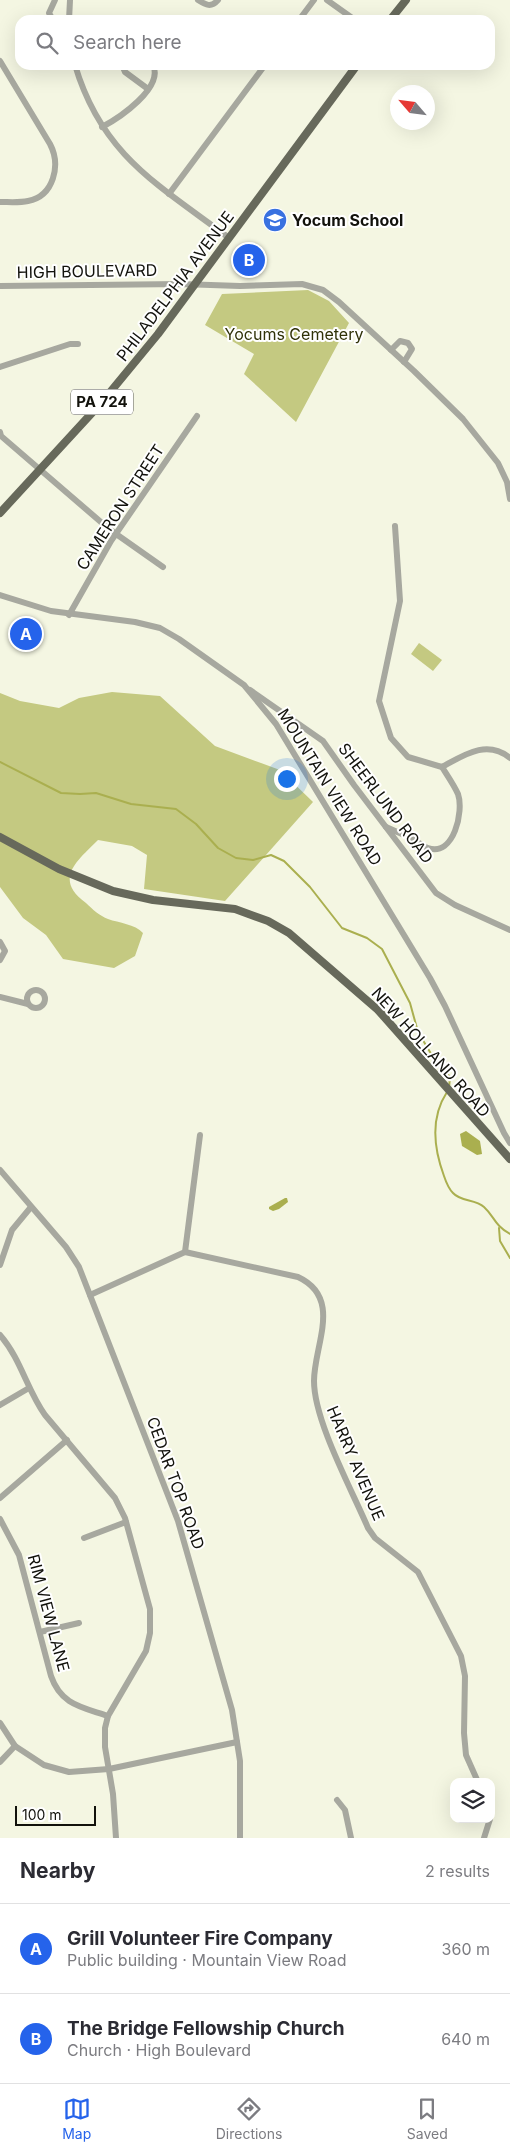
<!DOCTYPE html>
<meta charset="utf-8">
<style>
body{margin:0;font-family:Inter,sans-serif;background:#f7f7f7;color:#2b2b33}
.controls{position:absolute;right:15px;bottom:15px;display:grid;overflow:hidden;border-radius:10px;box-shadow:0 5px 20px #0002}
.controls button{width:45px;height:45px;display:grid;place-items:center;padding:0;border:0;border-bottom:1px solid #e1e1e2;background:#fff;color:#2b2b33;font:25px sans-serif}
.compass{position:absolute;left:390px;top:85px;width:45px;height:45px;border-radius:50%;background:#fff;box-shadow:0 5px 20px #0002;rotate:298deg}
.scale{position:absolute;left:15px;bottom:12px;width:81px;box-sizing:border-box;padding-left:5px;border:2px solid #12120c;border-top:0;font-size:14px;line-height:18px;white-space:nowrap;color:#12120c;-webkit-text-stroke:4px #fff;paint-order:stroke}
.you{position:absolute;left:286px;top:778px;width:18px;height:18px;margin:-12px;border:4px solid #fff;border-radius:50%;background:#1a73e8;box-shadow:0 0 0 8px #1a73e833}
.badge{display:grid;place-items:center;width:32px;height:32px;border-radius:50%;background:#2563eb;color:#fff;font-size:16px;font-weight:700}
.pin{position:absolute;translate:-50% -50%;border:2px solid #fff;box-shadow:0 1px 5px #0006}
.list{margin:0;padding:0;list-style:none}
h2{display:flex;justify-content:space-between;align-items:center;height:65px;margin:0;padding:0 20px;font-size:21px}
h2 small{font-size:16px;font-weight:400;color:#7c7c81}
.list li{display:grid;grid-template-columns:32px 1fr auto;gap:15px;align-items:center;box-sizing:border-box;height:90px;padding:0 20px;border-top:1px solid #e1e1e2}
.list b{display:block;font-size:19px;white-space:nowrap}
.list p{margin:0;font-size:16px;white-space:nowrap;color:#7c7c81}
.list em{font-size:16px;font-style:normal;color:#7c7c81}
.icon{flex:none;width:28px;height:28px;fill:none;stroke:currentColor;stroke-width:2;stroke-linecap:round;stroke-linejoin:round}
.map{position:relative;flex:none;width:510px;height:1838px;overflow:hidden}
.search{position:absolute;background:#fff;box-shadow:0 5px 20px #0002;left:15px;right:15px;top:15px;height:55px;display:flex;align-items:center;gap:12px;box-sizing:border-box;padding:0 18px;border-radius:15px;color:#7c7c81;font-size:19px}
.sheet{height:245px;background:#fff}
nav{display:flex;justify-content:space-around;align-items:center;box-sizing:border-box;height:70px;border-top:1px solid #e1e1e2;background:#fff;font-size:14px;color:#7c7c81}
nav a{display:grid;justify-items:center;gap:2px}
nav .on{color:#2563eb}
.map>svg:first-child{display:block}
.green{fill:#c4c981}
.water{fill:#aaaf4f}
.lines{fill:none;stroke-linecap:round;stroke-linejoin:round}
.stream{stroke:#aaaf4f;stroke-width:2}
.minor{stroke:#a7a89f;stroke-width:6}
.major{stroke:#67695b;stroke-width:8}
.labels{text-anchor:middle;stroke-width:4;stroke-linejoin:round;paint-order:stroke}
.shield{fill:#fff;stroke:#595955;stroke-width:1}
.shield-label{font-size:15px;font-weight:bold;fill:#12120c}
.poi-label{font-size:16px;font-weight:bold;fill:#12120c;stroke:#fff;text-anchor:start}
.street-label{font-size:16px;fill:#12120c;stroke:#fff}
.park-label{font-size:16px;fill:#303208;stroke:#fff}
</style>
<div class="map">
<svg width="510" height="1838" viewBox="0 0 510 1838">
<rect width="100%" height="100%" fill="#f4f6e2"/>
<g class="green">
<polygon points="308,290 329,301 349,323 296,422 244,374 254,354 205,325 222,294"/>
<polygon points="419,643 442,660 433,671 411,654"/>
<path d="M112,692L160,696L215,746L280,770L313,802L225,901L144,889L147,855L132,846L98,840C77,861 53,879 86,903C92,909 100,916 108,919C119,923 135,924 143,933L135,956L114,968L63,959L46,935L23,918L0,887V693L20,701L59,708L79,698Z"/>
</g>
<g class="water">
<polygon points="466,1131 480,1141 482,1154 477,1155 462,1146 460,1134"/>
<polygon points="285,1198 287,1198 288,1202 279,1209 273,1211 269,1209 269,1207"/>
</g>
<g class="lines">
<g class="stream">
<polyline points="0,762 61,793 80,794 96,793 131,804 176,809 196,824 218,848 236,858 253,860 271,855 284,861 310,887 342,928 367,938 382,949 410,1003 418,1032 433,1057 450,1077 449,1088"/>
<path d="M447,1092C430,1118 434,1149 444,1176C446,1182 449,1189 453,1193C461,1202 475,1199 484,1207C495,1217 494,1225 510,1234"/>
<polyline points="499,1228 500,1241 510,1258"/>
</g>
<g class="minor">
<path d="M198,0C206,5 211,8 218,0"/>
<polyline points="327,0 355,20"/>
<polyline points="53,20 49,13 55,0"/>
<polyline points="69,20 70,0"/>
<polyline points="299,20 314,0"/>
<path d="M0,61L50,144C61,165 54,196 28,201C19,203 9,202 0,202"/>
<path d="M75,65C102,156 159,185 229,238"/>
<polyline points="122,65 125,72 148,89"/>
<path d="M102,127C119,118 164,88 153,65"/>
<polyline points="169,194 265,65"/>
<polyline points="0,286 181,284 240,286 302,284 323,290 339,302 414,371 463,419 498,463 507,482 510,499"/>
<polyline points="391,350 400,341 408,343 412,349 404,362"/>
<polyline points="0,367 70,344 78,344"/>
<polyline points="0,432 1,436 109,529 163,567"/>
<polyline points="0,595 51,611 135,622 160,628 179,639 244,685 276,724 430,978 445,1006 504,1133 510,1143"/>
<polyline points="69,615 111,541 197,416"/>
<polyline points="250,690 323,741 354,785 436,893 455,905 510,930"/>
<path d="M442,767C464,755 487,739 510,758"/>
<path d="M386,827C394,831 403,834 411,838C417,841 422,846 428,848C454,857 464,811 458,794C454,785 447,775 442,767L408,757L391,738L379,701L400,601L395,526"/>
<polyline points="0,942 5,951 0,960"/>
<circle cx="36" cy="999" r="9"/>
<polyline points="0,997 28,1004"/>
<polyline points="0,1170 66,1247 79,1267 178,1521 232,1710 240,1761 240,1838"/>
<path d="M185,1252L298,1277C343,1298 314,1345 314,1381C314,1421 352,1490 368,1528L375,1538L418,1572L461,1656L465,1676L464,1733L466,1755L478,1782"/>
<polyline points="0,1265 12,1230 31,1207"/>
<polyline points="90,1295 185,1252 200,1135"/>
<path d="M0,1335C21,1359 27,1390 45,1415L115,1498L125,1518L150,1609V1633L146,1651L108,1716L105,1728V1747L113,1794L116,1838"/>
<polyline points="0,1405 29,1388"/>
<polyline points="0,1498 67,1440"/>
<path d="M0,1519L19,1555L51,1676C61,1705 82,1707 108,1716"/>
<polyline points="84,1538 126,1522"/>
<polyline points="40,1632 79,1623"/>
<polyline points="0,1723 15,1746 44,1765 69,1772 109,1769 237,1742"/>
<polyline points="0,1762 15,1746"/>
<polyline points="337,1800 345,1810 351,1838"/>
<polyline points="484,1838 490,1819"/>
</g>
<g class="major">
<polyline points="390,20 406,0"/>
<polyline points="0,513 102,402 158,334 357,65"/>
<polyline points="0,837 59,869 113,891 153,900 235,909 268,921 289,933 378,1010 510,1159"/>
</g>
</g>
<defs>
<g id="school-disc" transform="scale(1.25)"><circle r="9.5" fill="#3971e0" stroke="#fff"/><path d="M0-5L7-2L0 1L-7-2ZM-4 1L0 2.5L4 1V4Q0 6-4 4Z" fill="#fff"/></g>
</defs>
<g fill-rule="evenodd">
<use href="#school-disc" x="275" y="220"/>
</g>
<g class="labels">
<rect class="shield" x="71" y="389.5" width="62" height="25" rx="4"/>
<g class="shield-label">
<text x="102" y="407">PA 724</text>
</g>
<g class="poi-label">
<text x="292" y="226">Yocum School</text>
</g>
<g class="street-label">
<text transform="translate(87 271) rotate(-1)" y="6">HIGH BOULEVARD</text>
<text transform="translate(175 286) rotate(-53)" y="6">PHILADELPHIA AVENUE</text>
<text transform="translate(120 507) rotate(-57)" y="6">CAMERON STREET</text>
<text transform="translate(330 787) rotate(58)" y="6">MOUNTAIN VIEW ROAD</text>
<text transform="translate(386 803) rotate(53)" y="6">SHEERLUND ROAD</text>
<text transform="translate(431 1052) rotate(48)" y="6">NEW HOLLAND ROAD</text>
<text transform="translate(356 1463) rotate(67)" y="6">HARRY AVENUE</text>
<text transform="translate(176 1483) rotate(70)" y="6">CEDAR TOP ROAD</text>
<text transform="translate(49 1613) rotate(75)" y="6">RIM VIEW LANE</text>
</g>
<g class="park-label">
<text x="294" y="340">Yocums Cemetery</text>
</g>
</g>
</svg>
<div class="controls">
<button><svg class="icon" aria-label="layers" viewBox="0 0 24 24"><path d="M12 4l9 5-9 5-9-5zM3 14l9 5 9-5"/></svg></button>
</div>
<svg class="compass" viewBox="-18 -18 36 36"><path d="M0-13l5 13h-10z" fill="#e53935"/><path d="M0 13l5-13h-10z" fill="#7c7c81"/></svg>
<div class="scale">100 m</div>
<div class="you"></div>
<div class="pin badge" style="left:26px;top:634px">A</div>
<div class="pin badge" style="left:249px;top:260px">B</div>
<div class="search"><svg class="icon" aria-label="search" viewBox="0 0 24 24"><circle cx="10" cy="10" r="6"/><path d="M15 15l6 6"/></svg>Search here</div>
</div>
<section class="sheet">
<h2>Nearby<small>2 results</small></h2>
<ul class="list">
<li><span class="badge">A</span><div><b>Grill Volunteer Fire Company</b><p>Public building · Mountain View Road</p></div><em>360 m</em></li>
<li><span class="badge">B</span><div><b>The Bridge Fellowship Church</b><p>Church · High Boulevard</p></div><em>640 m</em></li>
</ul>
</section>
<nav>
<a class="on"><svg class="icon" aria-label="map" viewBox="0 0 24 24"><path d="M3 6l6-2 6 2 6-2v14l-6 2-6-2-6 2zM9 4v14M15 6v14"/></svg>Map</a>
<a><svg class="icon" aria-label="directions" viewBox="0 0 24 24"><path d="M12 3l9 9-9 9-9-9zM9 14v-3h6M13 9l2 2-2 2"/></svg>Directions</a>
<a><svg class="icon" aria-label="saved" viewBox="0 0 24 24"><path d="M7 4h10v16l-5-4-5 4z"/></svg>Saved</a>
</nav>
